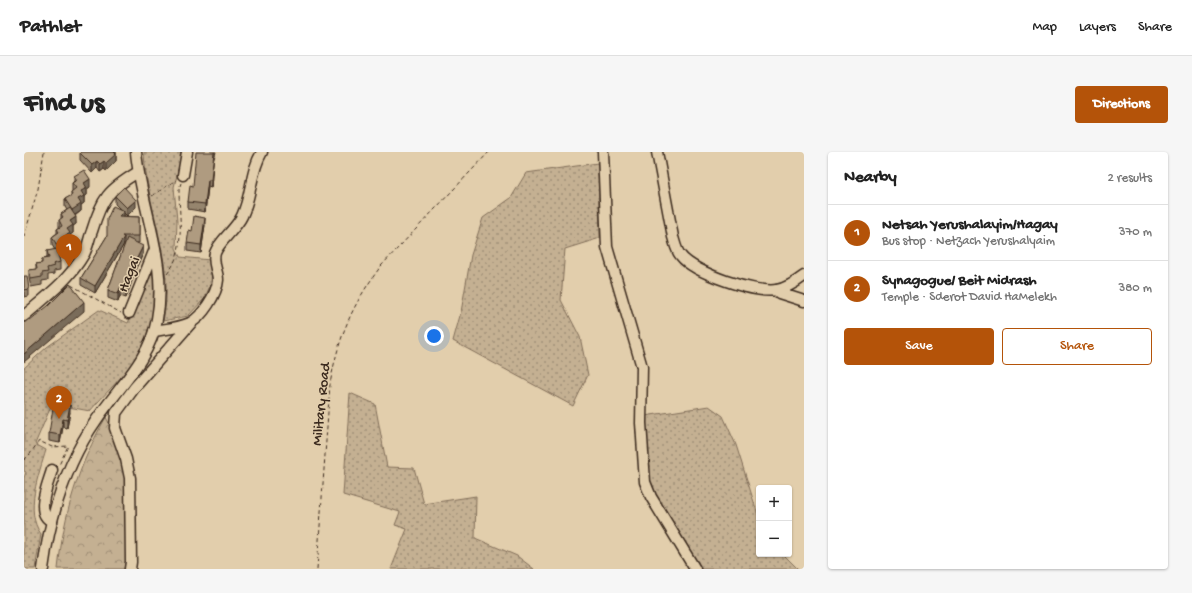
<!DOCTYPE html>
<meta charset="utf-8">
<style>
body{margin:0;font-family:"Gochi Hand",sans-serif;background:#f6f6f6;color:#222}
.controls{position:absolute;right:12px;bottom:12px;display:grid;overflow:hidden;border-radius:4px;box-shadow:0 1px 3px #0004}
.controls button{width:36px;height:36px;display:grid;place-items:center;padding:0;border:0;border-bottom:1px solid #e0e0e0;background:#fff;color:#222;font:20px sans-serif}
.you{position:absolute;left:410px;top:184px;width:14px;height:14px;margin:-10px;border:3px solid #fff;border-radius:50%;background:#1a73e8;box-shadow:0 0 0 6px #1a73e833}
.badge{display:grid;place-items:center;width:26px;height:26px;border-radius:50%;background:#b45309;color:#fff;font-size:13px;font-weight:700}
.pin{position:absolute;translate:-50% -33px;filter:drop-shadow(0 1px 2px #0008)}
.pin::after{content:'';position:absolute;top:21px;width:14px;height:12px;background:inherit;clip-path:polygon(0 0,100% 0,50% 100%)}
.list{margin:0;padding:0;list-style:none}
h2{display:flex;justify-content:space-between;align-items:center;height:52px;margin:0;padding:0 16px;font-size:17px}
h2 small{font-size:13px;font-weight:400;color:#767676}
.list li{display:grid;grid-template-columns:26px 1fr auto;gap:12px;align-items:center;box-sizing:border-box;height:56px;padding:0 16px;border-top:1px solid #e0e0e0}
.list b{display:block;font-size:15px;white-space:nowrap}
.list p{margin:0;font-size:13px;white-space:nowrap;color:#767676}
.list em{font-size:13px;font-style:normal;color:#767676}
.actions{display:flex;gap:8px;padding:12px 16px}
.actions a{flex:1;padding:9px 0;border:1px solid #b45309;border-radius:4px;text-align:center;font-size:14px;color:#b45309}
.actions .main{background:#b45309;color:#fff}
.map{position:relative;flex:none;width:780px;height:417px;overflow:hidden;border-radius:4px}
header{display:flex;align-items:center;gap:24px;box-sizing:border-box;height:56px;padding:0 20px;background:#fff;border-bottom:1px solid #e0e0e0}
header strong{font-size:19px}
nav{display:flex;gap:22px;margin-inline-start:auto;font-size:14px}
.intro{display:flex;align-items:center;justify-content:space-between;box-sizing:border-box;height:96px;padding:0 24px}
h1{margin:0;font-size:28px}
.button{padding:10px 18px;border-radius:4px;background:#b45309;color:#fff;font-size:14px;font-weight:700}
main{display:flex;gap:24px;padding:0 24px}
aside{flex:1;background:#fff;border-radius:4px;box-shadow:0 1px 3px #0004}
.map>svg:first-child{display:block}
.grass{fill:url(#grass-dots);stroke:#806d58}
.forest{fill:url(#forest-crowns);stroke:#806d58}
.lines{fill:none;stroke-linecap:round;stroke-linejoin:round}
.minor-casing{stroke:#3b2a1e;stroke-width:13}
.path{stroke:#3b2a1e;stroke-width:1;stroke-dasharray:4 3;stroke-linecap:butt}
.minor{stroke:#e2ceac;stroke-width:10}
.wall{fill:#96856e;stroke:#3b2a1e}
.shaded-wall{fill:#7a6c5a;stroke:#3b2a1e}
.building{fill:#af9b80;stroke:#3b2a1e}
.labels{text-anchor:middle;stroke-width:3;stroke-linejoin:round;paint-order:stroke}
.street-label{font-size:15px;fill:#3b2a1e;stroke:#e2ceac}
</style>
<header>
<strong>Pathlet</strong>
<nav><a>Map</a><a>Layers</a><a>Share</a></nav>
</header>
<div class="intro"><h1>Find us</h1><a class="button">Directions</a></div>
<main>
<div class="map">
<svg width="780" height="417" viewBox="0 0 780 417">
<defs>
<pattern id="grass-dots" width="8" height="8" patternUnits="userSpaceOnUse"><rect width="8" height="8" fill="#c4b092"/><path d="M2 2h.1M6 6h.1" fill="none" stroke="#a08f77" stroke-width="1.8" stroke-linecap="round"/></pattern>
<pattern id="forest-crowns" width="20" height="18" patternUnits="userSpaceOnUse"><rect width="20" height="18" fill="#c4b092"/><path d="M2 6a3 3 0 1 1 6 0M12 15a3 3 0 1 1 6 0" fill="none" stroke="#a08f77"/></pattern>
</defs>
<rect width="100%" height="100%" fill="#e2ceac"/>
<filter id="ink" filterUnits="userSpaceOnUse"><feTurbulence type="fractalNoise" baseFrequency=".025" numOctaves="2"/><feDisplacementMap in="SourceGraphic" scale="8" xChannelSelector="R" yChannelSelector="G"/><feConvolveMatrix kernelMatrix="1 2 1 2 8 2 1 2 1" color-interpolation-filters="sRGB"/></filter>
<g filter="url(#ink)">
<g class="grass">
<path d="M120,0H159L150,35L153,69L152,96L156,105L186,108L188,117L187,131L181,146L164,164L139,169C152,114 122,55 120,0Z"/>
<polygon points="574,11 576,86 541,97 537,148 556,185 564,223 549,254 429,189 437,160 447,103 459,66 487,46 502,21"/>
<path d="M129,113C129,135 131,159 126,181C120,205 83,239 66,259L28,252L11,292L22,298C15,322 0,359 17,382L11,417H0V326L2,320L0,319V216L23,195L75,158L104,171Z"/>
<polygon points="326,241 351,252 363,315 390,316 400,352 452,344 451,386 493,404 510,417 367,417 383,377 371,373 376,360 319,343"/>
<polygon points="685,254 699,264 712,293 735,366 735,402 759,402 774,417 667,417 620,338 614,265"/>
</g>
<path class="forest" d="M82,265C87,276 93,287 97,299C107,332 107,383 100,417H34C40,361 54,314 82,265Z"/>
<g class="lines">
<g class="minor-casing">
<g id="minor">
<polyline points="579,0 583,95 618,215 617,271 621,330 627,345 671,417"/>
<path d="M633,0L649,85C651,91 652,99 657,104C670,121 732,142 753,138C763,136 772,130 780,124"/>
<polyline points="159,23 163,0"/>
<polyline points="753,138 755,141 780,149"/>
<polyline points="105,161 131,97"/>
<path d="M0,164C22,145 45,128 60,102C64,95 65,86 68,79C78,46 84,38 114,20"/>
<path d="M130,179C142,177 155,176 166,171C178,165 193,142 194,128C194,119 188,111 191,101C195,89 212,77 218,64C228,43 226,20 238,0"/>
<path d="M28,318C24,332 10,362 28,369"/>
<path d="M19,417C26,364 42,311 73,267C95,235 126,207 133,167C144,111 117,56 112,0"/>
<polyline points="106,417 107,410 106,326 102,307 91,276 92,261 111,235 167,171"/>
</g>
</g>
<g class="path">
<polyline points="128,44 152,28"/>
<polyline points="0,85 14,37 20,0"/>
<path d="M143,122C162,99 155,66 155,37L157,31"/>
<polyline points="47,133 97,161"/>
<polyline points="0,308 6,302 15,289 28,295 44,294 35,313"/>
<path d="M293,417L306,232C315,183 328,153 357,114L465,0"/>
</g>
<use href="#minor" class="minor"/>
</g>
<g class="wall">
<polygon points="92,0 92,9 82,19 80,17 76,20 73,16 68,21 56,8 56,1"/>
<polygon points="189,10 187,36 184,35 181,60 164,57 164,50 169,34"/>
<polygon points="50,24 66,35 63,37 63,43 60,45 60,51 57,53 57,59 51,64 52,72 49,74 49,81 46,83 46,89 43,91 43,97 34,103 36,110 36,118 30,119 30,122 24,123 24,128 18,129 18,133 7,135 5,126 5,118 12,117 12,112 18,111 18,107 23,106 23,99 31,98 28,93 28,85 33,81 33,77 35,76 35,68 37,67 37,62 43,58 41,55 41,47 47,44 47,40 48,39 48,31 50,29"/>
<polygon points="91,44 112,55 103,64 100,61 100,64 115,65 115,91 113,91 119,102 109,122 109,126 102,146 96,144 94,150 84,146 84,138 101,92 100,92 71,141 57,133 57,126 83,84 97,58 91,52"/>
<polygon points="181,73 177,101 163,99 163,91"/>
<polygon points="0,124 5,137 5,144 0,145"/>
<polygon points="46,260 43,276 39,275 36,291 25,289 25,281"/>
</g>
<g class="shaded-wall">
<polygon points="90,0 92,0 92,9 82,19 82,11"/>
<polygon points="190,0 192,0 189,10 187,36 187,28"/>
<polygon points="73,9 73,16 68,21 68,13"/>
<polygon points="80,9 80,17 76,20 76,12"/>
<polygon points="66,27 66,35 63,37 63,43 60,45 60,51 57,53 57,59 48,65 48,58 54,47 60,31"/>
<polygon points="184,28 184,35 181,60 181,52"/>
<polygon points="112,48 112,55 103,64 103,56"/>
<polygon points="100,59 100,67 95,64"/>
<polygon points="52,65 52,72 49,74 49,81 46,83 46,89 43,91 43,97 34,103 34,95 40,85 46,69"/>
<polygon points="181,66 181,73 177,101 177,93"/>
<polygon points="100,85 100,92 71,141 71,134"/>
<polygon points="119,94 119,102 109,122 109,126 102,146 102,138 107,118"/>
<polygon points="96,136 96,144 94,150 94,142"/>
<polygon points="60,150 60,159 0,210 0,202"/>
<polygon points="46,253 46,260 43,276 43,268"/>
<polygon points="39,267 39,275 36,291 36,283"/>
</g>
<g class="building">
<polygon points="57,0 90,0 92,2 82,11 80,9 76,12 73,9 68,13 56,1"/>
<polygon points="172,0 190,0 187,28 184,28 181,52 164,50 166,33 169,34"/>
<polygon points="60,18 66,27 60,31 63,36 57,39 60,44 54,47 57,52 48,58 41,47 48,43 47,40 52,36 48,31 53,28 50,24"/>
<polygon points="100,35 112,48 103,56 91,44"/>
<polygon points="89,54 100,59 95,64 115,65 115,84 98,84 100,85 71,134 57,126 83,84 83,67"/>
<polygon points="46,56 52,65 46,69 49,73 43,77 46,81 40,85 43,89 34,95 28,85 35,80 33,77 38,74 35,68 39,65 37,62"/>
<polygon points="170,64 181,66 177,93 163,91 165,78 168,79"/>
<polygon points="103,86 119,94 107,118 109,119 102,138 96,136 94,142 84,138"/>
<polygon points="33,97 36,110 29,112 30,114 23,116 24,120 18,121 18,125 7,127 5,118 13,117 12,112 18,111 18,107 25,106 23,99"/>
<polygon points="0,124 3,124 5,137 0,138"/>
<polygon points="46,132 60,150 0,202 0,171 5,167 6,168 24,154"/>
<polygon points="30,250 46,253 43,268 39,267 36,283 25,281"/>
</g>
</g>
<g class="labels">
<g class="street-label">
<text transform="translate(104 122) rotate(-69)" y="5">Hagai</text>
<text transform="translate(296 252) rotate(-84)" y="5">Military Road</text>
</g>
</g>
</svg>
<div class="controls">
<button>+</button>
<button>−</button>
</div>
<div class="you"></div>
<div class="pin badge" style="left:45px;top:115px">1</div>
<div class="pin badge" style="left:35px;top:267px">2</div>
</div>
<aside>
<h2>Nearby<small>2 results</small></h2>
<ul class="list">
<li><span class="badge">1</span><div><b>Netsah Yerushalayim/Hagay</b><p>Bus stop · Netzach Yerushalyaim</p></div><em>370 m</em></li>
<li><span class="badge">2</span><div><b>Synagogue/ Beit Midrash</b><p>Temple · Sderot David HaMelekh</p></div><em>380 m</em></li>
</ul>
<div class="actions"><a class="main">Save</a><a>Share</a></div>
</aside>
</main>
